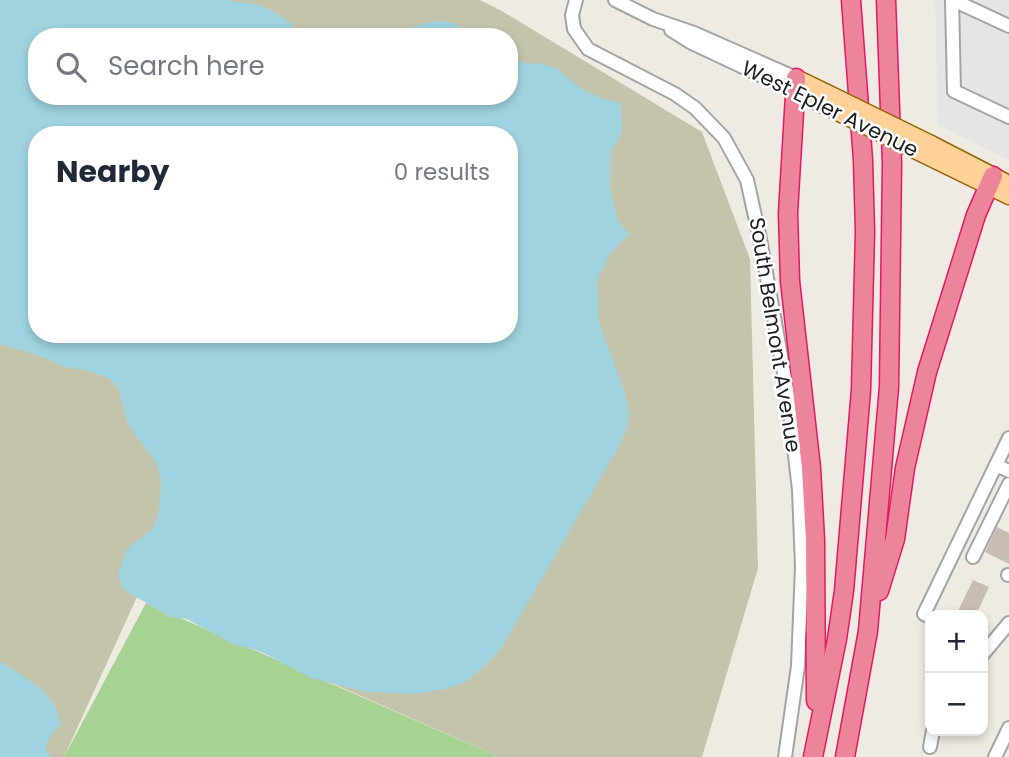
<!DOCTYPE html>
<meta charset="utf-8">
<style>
body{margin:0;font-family:Poppins,sans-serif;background:#f2f2f3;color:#1f2937}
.controls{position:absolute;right:21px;bottom:21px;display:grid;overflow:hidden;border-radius:14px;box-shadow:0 4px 10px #0003}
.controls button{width:63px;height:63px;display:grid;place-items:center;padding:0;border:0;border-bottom:2px solid #e0e1e3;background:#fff;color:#1f2937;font:35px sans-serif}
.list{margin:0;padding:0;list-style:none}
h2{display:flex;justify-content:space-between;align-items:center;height:91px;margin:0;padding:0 28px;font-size:30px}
h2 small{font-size:23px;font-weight:400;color:#747a83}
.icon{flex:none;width:38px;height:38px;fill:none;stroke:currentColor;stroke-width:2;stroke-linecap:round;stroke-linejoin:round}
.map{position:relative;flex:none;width:1009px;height:757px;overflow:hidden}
.search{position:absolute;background:#fff;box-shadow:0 4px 10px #0003;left:28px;top:28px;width:490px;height:77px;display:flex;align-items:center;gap:18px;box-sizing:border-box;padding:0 24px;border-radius:28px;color:#747a83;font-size:26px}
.panel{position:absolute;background:#fff;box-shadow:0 4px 10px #0003;left:28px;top:126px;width:490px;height:217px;border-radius:28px}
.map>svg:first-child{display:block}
.construction{fill:#c4c4ad;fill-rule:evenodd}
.forest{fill:#a8d194}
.parking{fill:#e5e5e5}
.water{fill:#9fd3e0;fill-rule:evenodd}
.building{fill:#c7bdb5}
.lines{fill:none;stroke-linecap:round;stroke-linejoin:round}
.minor-casing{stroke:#a4a4a4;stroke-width:16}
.major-casing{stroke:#976100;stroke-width:19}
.highway-casing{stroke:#e51863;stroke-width:21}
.minor{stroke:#fff;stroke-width:12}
.major{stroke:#ffd098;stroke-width:16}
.highway{stroke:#ec849a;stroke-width:18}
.major-bridge-casing{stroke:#976100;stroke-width:19;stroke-linecap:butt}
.major-bridge{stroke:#ffd098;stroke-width:16}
.labels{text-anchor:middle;stroke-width:5;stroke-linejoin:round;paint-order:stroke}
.street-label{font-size:21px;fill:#1d1d1d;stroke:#fff}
</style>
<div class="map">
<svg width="1009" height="757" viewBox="0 0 1009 757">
<rect width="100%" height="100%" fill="#efebe2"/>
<path class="construction" d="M0,0H480L500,10L702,132L750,259L758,568L702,757H499L137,597L64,757H0ZM37,37H509V96H37ZM37,135H509V334H37Z"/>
<polygon class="forest" points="146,603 499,757 64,757"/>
<polygon class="parking" points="935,0 1009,0 1009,160 938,125"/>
<g class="water">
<path d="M0,0H228C239,3 250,2 261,6C280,12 291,26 307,37H37V96H509V56L528,64L541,63L557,69L583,90L600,98L621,103L622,132L611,152L610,188L617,219L629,234L610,254L597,280L599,323L625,393L629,413L628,425L620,444L501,649L485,666L465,682L446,689L416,694L367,692L311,678L262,652L233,644L187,619L170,617L123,589L118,573L128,548L153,529L159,511L161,481L157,464L128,424L119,390L110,379L89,371L64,367L43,357L0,344ZM37,135H509V334H37Z"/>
<path d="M436,21C453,20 462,28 475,37H395L404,29Z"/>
<path d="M0,661C26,679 55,691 61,724L47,741L46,750L52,757H0Z"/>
</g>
<g class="building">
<polygon points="997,527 1009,533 1009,564 985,552"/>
<polygon points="973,580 989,587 976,615 956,615"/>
</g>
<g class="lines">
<g class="minor-casing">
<g id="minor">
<polyline points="576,0 572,15 574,29 588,49 675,94 695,108 724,138 747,180 760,239 788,395 799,490 802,567 798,666 785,757"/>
<polyline points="615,0 653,19 694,33 796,78"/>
<polyline points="952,0 954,91 1009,117"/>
<polyline points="953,0 1009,26"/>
<polyline points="671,30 690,42 796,92"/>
<polyline points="996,465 1009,471"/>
<polyline points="973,557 1009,484"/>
<polyline points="1008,575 1009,575"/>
<polyline points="930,617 924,614 1009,438"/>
<polyline points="983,654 1009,623"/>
<polyline points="930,747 933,731"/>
<polyline points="995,757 1009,728"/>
</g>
</g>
<g class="major-casing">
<g id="major">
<polyline points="796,78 825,92"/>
<polyline points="796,92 819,103"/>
<polyline points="931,144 1003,181"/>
<polyline points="925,155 1009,196"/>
</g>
</g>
<g class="highway-casing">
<g id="highway">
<polyline points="796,78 788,213 790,281 811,468 815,540 816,701"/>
<polyline points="879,591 895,539 905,468 927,372 976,215 993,176"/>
<polyline points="813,757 837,639 844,591 861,390 865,232 863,160 851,0"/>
<polyline points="845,757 868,631 889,387 892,164 886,0"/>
</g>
</g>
<use href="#minor" class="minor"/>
<use href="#major" class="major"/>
<use href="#highway" class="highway"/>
<g class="major-bridge-casing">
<g id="major-bridge">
<polyline points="825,92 931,144"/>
<polyline points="819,103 925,155"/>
</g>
</g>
<use href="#major-bridge" class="major-bridge"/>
</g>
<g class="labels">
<g class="street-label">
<text transform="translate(830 109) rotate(26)" y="7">West Epler Avenue</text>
<text transform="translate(775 335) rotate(81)" y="7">South Belmont Avenue</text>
</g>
</g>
</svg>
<div class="controls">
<button>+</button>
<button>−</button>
</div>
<div class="search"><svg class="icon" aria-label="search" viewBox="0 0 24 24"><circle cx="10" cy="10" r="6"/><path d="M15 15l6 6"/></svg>Search here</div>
<section class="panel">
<h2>Nearby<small>0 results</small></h2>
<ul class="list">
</ul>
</section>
</div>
